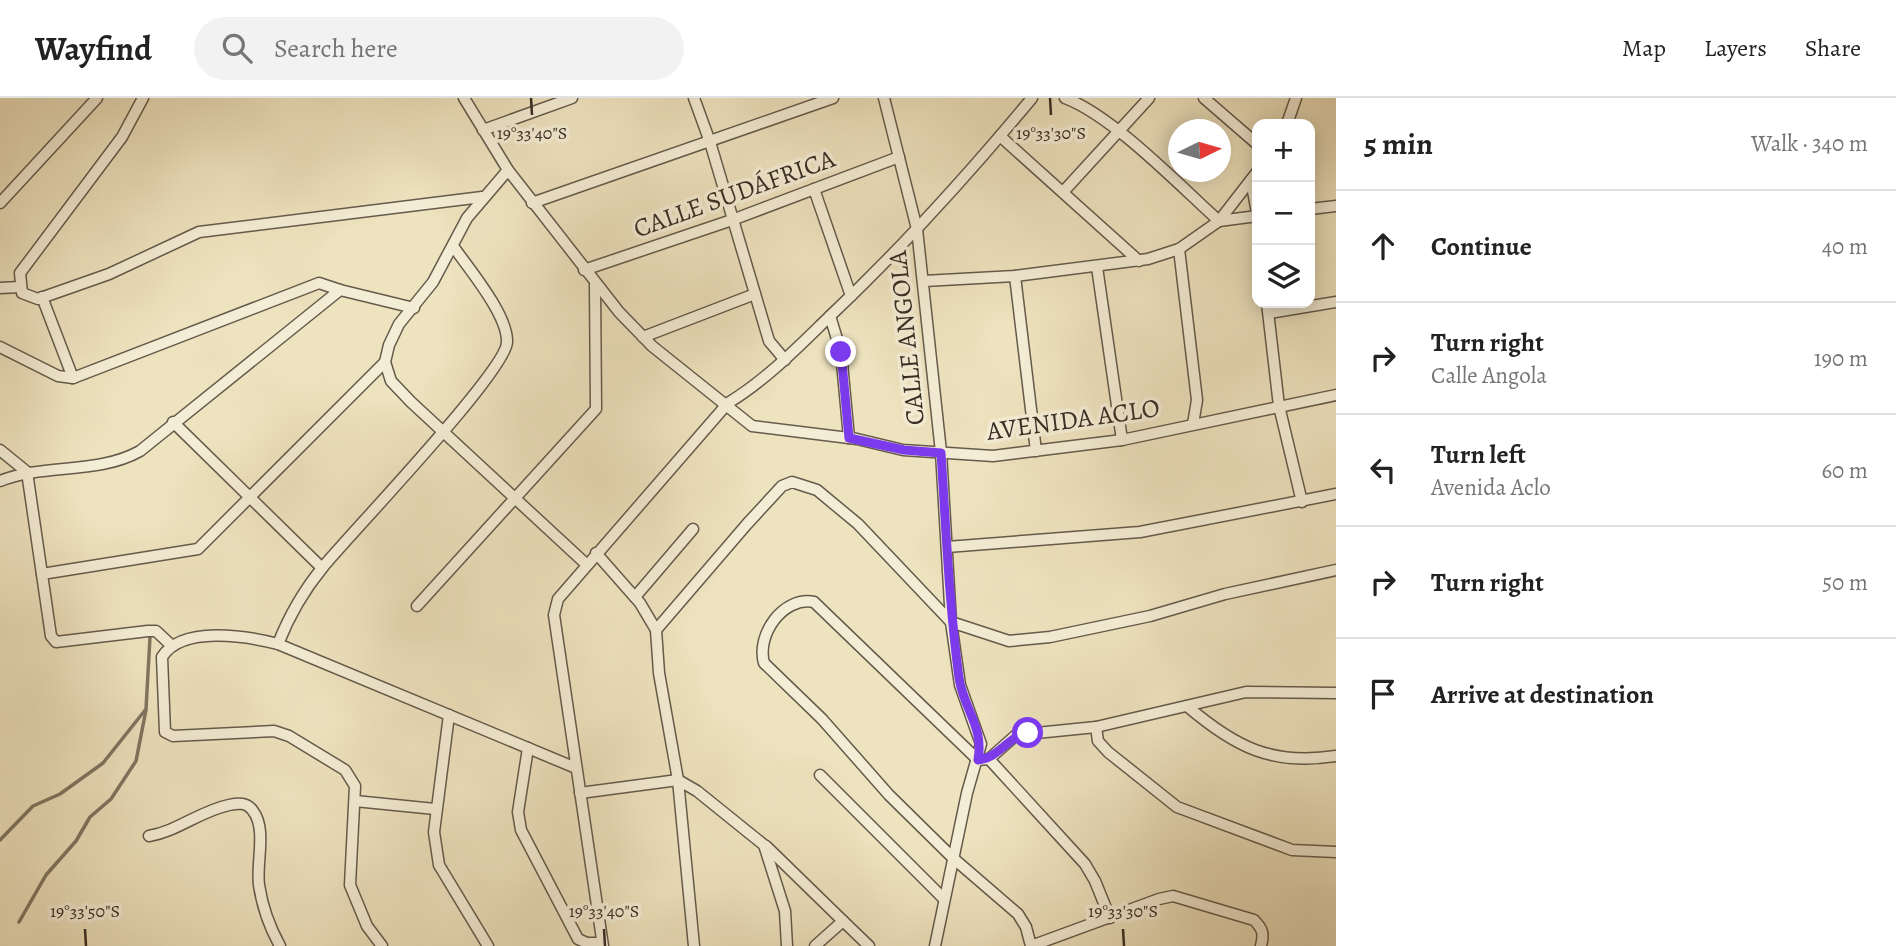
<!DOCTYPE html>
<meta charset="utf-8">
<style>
body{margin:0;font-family:Alegreya,serif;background:#f2f2f2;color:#222}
.controls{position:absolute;right:21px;top:21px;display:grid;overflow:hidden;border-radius:14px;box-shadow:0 4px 18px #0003}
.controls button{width:63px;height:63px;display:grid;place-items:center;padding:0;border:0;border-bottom:2px solid #e0e0e0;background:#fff;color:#222;font:35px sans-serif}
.compass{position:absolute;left:1168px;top:21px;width:63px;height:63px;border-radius:50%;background:#fff;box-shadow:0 4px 18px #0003;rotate:85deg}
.stop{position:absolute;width:21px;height:21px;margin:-16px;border:5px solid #7c3aed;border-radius:50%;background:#fff}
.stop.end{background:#7c3aed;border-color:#fff;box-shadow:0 2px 7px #0008}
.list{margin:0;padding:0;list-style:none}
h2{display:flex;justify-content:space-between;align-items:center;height:91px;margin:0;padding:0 28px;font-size:30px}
h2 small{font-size:23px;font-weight:400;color:#767676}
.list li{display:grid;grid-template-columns:46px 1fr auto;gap:21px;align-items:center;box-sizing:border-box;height:112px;padding:0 28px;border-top:2px solid #e0e0e0}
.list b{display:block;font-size:26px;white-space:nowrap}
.list p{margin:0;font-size:23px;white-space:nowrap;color:#767676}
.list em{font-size:23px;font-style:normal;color:#767676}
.icon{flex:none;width:38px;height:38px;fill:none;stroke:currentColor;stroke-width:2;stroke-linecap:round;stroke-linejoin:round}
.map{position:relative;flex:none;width:1336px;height:848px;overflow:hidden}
header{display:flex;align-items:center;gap:42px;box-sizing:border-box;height:98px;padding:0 35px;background:#fff;border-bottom:2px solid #e0e0e0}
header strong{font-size:33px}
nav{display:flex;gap:38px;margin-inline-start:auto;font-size:24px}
.search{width:490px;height:63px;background:#f2f2f2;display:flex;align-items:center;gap:18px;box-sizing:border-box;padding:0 24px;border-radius:38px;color:#767676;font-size:26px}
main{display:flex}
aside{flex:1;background:#fff}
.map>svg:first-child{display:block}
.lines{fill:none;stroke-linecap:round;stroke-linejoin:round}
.stream{stroke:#807561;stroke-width:3.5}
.minor-casing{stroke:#655a4b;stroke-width:13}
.minor{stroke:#f4edd5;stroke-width:10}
.route{stroke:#7c3aed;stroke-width:9}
.ticks{fill:none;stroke:#372c24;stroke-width:2.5}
.labels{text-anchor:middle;stroke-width:7;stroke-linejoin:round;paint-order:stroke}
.street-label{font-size:26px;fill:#372c24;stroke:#f4edd5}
.ticks-label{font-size:18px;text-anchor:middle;fill:#372c24;stroke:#f4edd5;stroke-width:7;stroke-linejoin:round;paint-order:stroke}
</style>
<header>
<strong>Wayfind</strong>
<div class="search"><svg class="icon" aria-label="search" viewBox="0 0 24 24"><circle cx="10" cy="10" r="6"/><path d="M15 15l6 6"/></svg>Search here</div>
<nav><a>Map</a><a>Layers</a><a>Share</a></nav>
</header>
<main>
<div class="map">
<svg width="1336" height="848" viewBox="0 0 1336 848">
<rect width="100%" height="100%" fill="#eee3bf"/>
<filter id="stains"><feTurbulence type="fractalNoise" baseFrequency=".00286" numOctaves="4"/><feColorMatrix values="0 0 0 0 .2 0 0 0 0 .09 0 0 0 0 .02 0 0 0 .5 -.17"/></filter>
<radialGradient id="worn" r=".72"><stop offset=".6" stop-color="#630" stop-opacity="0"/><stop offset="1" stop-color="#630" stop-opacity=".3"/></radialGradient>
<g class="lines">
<g class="stream">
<polyline points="0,742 33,708 60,696 103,665 146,611 150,539"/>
<polyline points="19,824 46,777 76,743 90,719 111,701 136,663 146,612"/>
</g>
<g class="minor-casing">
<g id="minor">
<polyline points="143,0 122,39 20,175 22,195 38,201 109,176 199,134 482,99"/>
<polyline points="464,0 508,72 619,214 652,248 752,328 857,341 903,352 993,358 1122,342 1336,297"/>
<polyline points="694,0 710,44 769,243 785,262"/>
<polyline points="884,0 917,131 941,354 951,524 960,587 981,646 967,695 935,848"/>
<path d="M1065,0C1113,18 1179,87 1219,123"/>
<polyline points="1204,0 1257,46"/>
<polyline points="1287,26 1296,0"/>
<polyline points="483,32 572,0"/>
<polyline points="1000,38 1139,163"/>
<polyline points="508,72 467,120 433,184 399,226 389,247 385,264 391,283 411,304 586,466"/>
<polyline points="1251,82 1257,115"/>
<polyline points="814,91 851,198"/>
<polyline points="1063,94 1149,0"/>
<polyline points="0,105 97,0"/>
<polyline points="532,105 833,0"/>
<polyline points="1310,111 1336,108"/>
<polyline points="1219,123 1257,118"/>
<polyline points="1179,151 1197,302 1193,326"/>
<polyline points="1097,169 1122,342"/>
<polyline points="584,172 732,122 899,59"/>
<polyline points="1015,178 1036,353"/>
<polyline points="924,183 1015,178 1148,161 1179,151 1219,123 1257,74"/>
<polyline points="0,190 20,189"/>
<polyline points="42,199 73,280"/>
<polyline points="1267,205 1279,308 1302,404"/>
<polyline points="1269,215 1336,204"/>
<polyline points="830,218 841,254 849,340"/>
<polyline points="643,239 755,196"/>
<polyline points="0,249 58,278 73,280 319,185 340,192"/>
<polyline points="173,324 322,470"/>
<polyline points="0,352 27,374 51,538 56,544 148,533 156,533 171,547"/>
<path d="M0,383C45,365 97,377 140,353L340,192L414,210"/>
<polyline points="947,449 1140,434 1336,396"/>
<polyline points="596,455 640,505 656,532 659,575 678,682 694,848"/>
<polyline points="42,476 198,451 385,264"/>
<polyline points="635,499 693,431"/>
<polyline points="417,508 596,311 595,187"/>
<polyline points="656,532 747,426 782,388 792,384 817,392 858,426 951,524 1009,543 1050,539 1150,518 1225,496 1336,472"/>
<path d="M278,546C289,518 304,492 323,469C351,435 507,272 507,244C508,217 469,171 453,148"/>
<path d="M1187,608C1235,649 1272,668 1336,658"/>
<polyline points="449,617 434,734 439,767 488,848"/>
<polyline points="1096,629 1246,594 1336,595"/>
<polyline points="528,650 518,714 521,732 578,841 587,845 602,845"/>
<polyline points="989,661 1085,766 1095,783 1110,820"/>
<polyline points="820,677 944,801"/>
<polyline points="580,695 678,682 697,693 764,747 785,813 787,848"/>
<polyline points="355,703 435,711"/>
<path d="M149,738C178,733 200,713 229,707C238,705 247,704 253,713C267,731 256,765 259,787C262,807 270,830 280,848"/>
<polyline points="766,748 843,823 815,848"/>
<polyline points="843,823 869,848"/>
<path d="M382,848L367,828L350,787L355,688L345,672L289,638L274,633L173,638L165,634L162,559C182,527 247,538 278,546L576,670"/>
<path d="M603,848L554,517L558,501L728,305C766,282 797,250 829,219C902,150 968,77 1032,0"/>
<path d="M1261,848C1264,836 1263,831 1254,822L1173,798L1159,801L1031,848L1026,829L1018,816L953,760L889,697L822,621L764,565C756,537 783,498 814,504L978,662L989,661L1016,637L1096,629L1098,643L1108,654L1177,709L1292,752L1336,754"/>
</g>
</g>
<use href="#minor" class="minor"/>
</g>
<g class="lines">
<path class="route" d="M841,254L849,340L904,352L941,355C946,430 949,505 959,580C964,612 984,628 978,662C999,660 1007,639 1028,635"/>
</g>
<path class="ticks" d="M531,0L532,17M1050,0L1051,17M85,831L86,848M604,831L605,848M1123,831L1124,848"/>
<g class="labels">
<g class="street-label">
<text transform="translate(734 95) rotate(-20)" y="9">CALLE SUDÁFRICA</text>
<text transform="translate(906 240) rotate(-96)" y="9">CALLE ANGOLA</text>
<text transform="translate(1073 321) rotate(-8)" y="9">AVENIDA ACLO</text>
</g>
</g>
<g class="ticks-label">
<text x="532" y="41">19°33'40"S</text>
<text x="1051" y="41">19°33'30"S</text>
<text x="85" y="819">19°33'50"S</text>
<text x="604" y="819">19°33'40"S</text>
<text x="1123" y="819">19°33'30"S</text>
</g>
<rect width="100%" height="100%" filter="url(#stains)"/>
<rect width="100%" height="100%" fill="url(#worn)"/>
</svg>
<div class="controls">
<button>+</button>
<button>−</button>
<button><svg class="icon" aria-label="layers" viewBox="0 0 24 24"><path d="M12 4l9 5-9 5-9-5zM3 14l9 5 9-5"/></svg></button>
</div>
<svg class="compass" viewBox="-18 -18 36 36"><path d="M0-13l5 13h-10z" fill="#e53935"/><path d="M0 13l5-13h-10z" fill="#767676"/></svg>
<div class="stop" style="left:1028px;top:635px"></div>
<div class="stop end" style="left:841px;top:254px"></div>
</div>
<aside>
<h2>5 min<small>Walk · 340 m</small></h2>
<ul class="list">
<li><svg class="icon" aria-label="ahead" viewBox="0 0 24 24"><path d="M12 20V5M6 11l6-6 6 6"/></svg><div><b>Continue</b></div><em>40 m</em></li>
<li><svg class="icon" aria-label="right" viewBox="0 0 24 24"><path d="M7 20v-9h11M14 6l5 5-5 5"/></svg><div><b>Turn right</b><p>Calle Angola</p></div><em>190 m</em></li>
<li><svg class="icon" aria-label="left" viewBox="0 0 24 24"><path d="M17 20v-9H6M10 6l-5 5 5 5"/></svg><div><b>Turn left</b><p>Avenida Aclo</p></div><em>60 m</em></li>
<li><svg class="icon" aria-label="right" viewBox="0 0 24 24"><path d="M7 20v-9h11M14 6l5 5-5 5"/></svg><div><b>Turn right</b></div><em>50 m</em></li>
<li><svg class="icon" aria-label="arrive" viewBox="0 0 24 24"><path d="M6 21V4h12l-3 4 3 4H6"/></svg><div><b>Arrive at destination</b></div></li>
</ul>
</aside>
</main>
